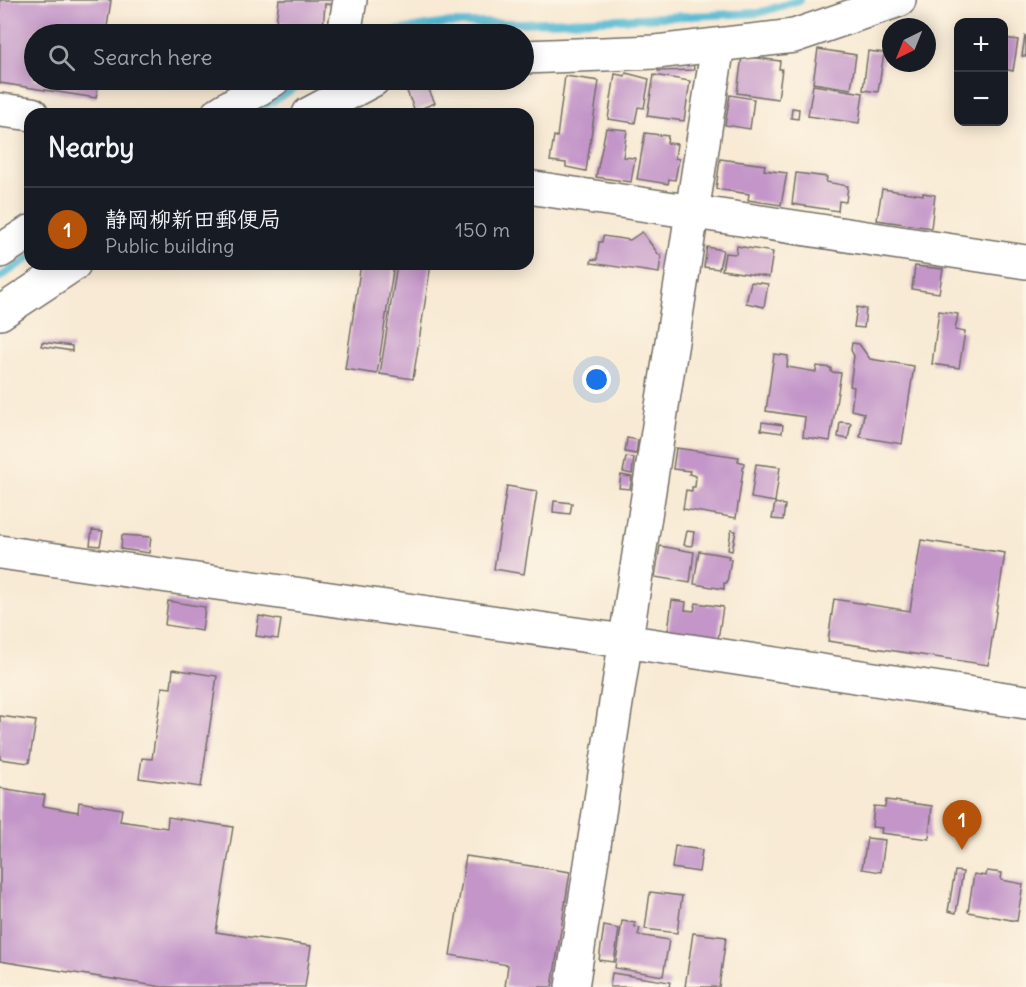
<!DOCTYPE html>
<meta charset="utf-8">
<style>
body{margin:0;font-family:Delius,"Klee One",sans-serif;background:#242831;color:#f1f3f6}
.controls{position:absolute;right:18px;top:18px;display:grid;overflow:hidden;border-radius:12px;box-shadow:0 3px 15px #0003}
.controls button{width:54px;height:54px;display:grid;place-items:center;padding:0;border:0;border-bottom:2px solid #363941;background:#171b24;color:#f1f3f6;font:30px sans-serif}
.compass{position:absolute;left:882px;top:18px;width:54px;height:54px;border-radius:50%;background:#171b24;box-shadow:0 3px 15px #0003;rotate:223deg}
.you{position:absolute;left:597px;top:380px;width:21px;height:21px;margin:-15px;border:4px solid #fff;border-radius:50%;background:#1a73e8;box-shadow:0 0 0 9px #1a73e833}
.badge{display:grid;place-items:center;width:39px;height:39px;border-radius:50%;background:#b45309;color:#fff;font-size:20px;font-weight:700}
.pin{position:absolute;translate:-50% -50px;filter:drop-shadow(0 2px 3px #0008)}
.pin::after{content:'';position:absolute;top:32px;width:21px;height:18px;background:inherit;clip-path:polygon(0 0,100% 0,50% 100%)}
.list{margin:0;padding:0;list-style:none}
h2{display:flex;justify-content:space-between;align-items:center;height:78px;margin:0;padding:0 24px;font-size:26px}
h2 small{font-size:20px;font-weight:400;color:#9ea1a6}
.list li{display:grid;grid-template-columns:39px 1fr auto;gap:18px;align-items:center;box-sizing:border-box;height:84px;padding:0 24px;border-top:2px solid #363941}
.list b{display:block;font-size:22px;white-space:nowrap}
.list p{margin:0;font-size:20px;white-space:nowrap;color:#9ea1a6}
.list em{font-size:20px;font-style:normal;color:#9ea1a6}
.icon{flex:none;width:33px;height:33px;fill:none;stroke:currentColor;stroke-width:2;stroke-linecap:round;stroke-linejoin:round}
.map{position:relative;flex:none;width:1026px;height:987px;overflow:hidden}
.search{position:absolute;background:#171b24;box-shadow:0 3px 15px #0003;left:24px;top:24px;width:510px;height:66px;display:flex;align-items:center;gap:15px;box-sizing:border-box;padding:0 21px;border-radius:33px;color:#9ea1a6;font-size:22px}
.panel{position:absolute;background:#171b24;box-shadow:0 3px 15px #0003;left:24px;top:108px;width:510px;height:162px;border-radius:18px}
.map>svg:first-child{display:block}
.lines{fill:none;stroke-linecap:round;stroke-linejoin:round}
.stream{stroke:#56bad4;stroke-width:8}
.building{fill:#c395c9}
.minor-casing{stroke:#736e66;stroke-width:36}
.minor{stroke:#fff;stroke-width:33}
</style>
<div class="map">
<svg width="1026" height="987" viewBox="0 0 1026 987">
<rect width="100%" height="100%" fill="#fcf5e5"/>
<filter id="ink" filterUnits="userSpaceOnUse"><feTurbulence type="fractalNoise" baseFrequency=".0167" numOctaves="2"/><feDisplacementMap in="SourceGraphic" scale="12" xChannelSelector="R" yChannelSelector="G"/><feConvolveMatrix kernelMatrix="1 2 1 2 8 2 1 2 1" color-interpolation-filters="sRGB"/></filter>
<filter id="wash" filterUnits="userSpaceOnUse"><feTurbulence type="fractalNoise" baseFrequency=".008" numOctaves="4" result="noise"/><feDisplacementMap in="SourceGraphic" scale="24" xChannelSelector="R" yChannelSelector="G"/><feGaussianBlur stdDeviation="1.35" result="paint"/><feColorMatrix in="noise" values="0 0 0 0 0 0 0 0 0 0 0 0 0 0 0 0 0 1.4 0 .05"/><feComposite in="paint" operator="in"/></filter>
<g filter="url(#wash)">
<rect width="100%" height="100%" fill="#f8ead4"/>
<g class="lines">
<g class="stream">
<polyline points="387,34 394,31 447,23 524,23 758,13 800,0"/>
<polyline points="251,114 307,80"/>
<polyline points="0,277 30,257"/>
</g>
</g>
<g id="blocks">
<g class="building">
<polygon points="0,0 111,0 106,34 34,34 34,80 99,80 96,98 0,83"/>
<polygon points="279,0 335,0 334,5 325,4 323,28 276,22"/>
<polygon points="246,28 261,30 260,34 245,34"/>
<polygon points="1025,36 1026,36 1026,56 1022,56"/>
<polygon points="1004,38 1018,40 1013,71 1004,69"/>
<polygon points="818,49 856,55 851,89 813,83"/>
<polygon points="868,51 884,53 878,92 863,90"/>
<polygon points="742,56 780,61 779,69 782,69 778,99 737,93"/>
<polygon points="693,61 694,70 658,71 658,62"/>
<polygon points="626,73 649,79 644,108 638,107 635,123 608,119 615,74 625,76"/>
<polygon points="654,75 690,81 684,121 647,116"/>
<polygon points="565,76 599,81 586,171 566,167 566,163 550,161 554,136 557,137"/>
<polygon points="425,81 435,103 415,111 406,89"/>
<polygon points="813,85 863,93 859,123 808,116"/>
<polygon points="730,95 754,99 750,129 725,125"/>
<polygon points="792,108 799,109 798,119 791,118"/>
<polygon points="606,128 627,130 623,157 635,158 631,182 596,177"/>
<polygon points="645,133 668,136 667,143 677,144 675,158 679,159 675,180 669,179 668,184 637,179"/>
<polygon points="720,159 765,165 764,170 787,173 781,205 748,200 749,194 716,189"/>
<polygon points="796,173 827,177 826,182 848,186 846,202 839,201 838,211 792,204"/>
<polygon points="882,189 923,195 923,193 935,195 931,228 877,220"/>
<polygon points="642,232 659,255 661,255 659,273 591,263 592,259 597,260 599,242 602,242 603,236 630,240"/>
<polygon points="737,246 773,252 769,277 722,270 725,253 736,254"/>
<polygon points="707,247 723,250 719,269 704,267"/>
<polygon points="361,264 394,264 377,374 345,369"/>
<polygon points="397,264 431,264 413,379 380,374"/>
<polygon points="915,266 943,269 939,293 912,289"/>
<polygon points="751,282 768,284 764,307 746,303"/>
<polygon points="857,307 866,309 864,328 854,327"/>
<polygon points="939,311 958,314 955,330 965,332 959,368 932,364"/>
<polygon points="42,342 72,346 72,351 41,346"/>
<polygon points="852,343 859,344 870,359 914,366 902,444 860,437 864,413 851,410 854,387 850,386 854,356 851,350"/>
<polygon points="774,354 788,356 787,367 816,372 817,366 831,368 831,372 841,373 830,441 803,437 805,417 766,411"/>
<polygon points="762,422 783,425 782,433 761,430"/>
<polygon points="840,422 851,423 848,439 838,437"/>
<polygon points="627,438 638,440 636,454 625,452"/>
<polygon points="676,448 739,457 738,461 744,463 736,518 683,509 686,490 692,491 692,487 695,487 696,476 689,474 690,471 673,469"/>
<polygon points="626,457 634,458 632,474 623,472"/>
<polygon points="756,464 780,467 775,502 751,498"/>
<polygon points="621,475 632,477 630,489 619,488"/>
<polygon points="507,486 537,491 524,574 494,569"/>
<polygon points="554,501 572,503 570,514 553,512"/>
<polygon points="775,503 785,505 783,520 772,519"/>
<polygon points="92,530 103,531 100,546 90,545"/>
<polygon points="731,530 736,531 732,551 728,550"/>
<polygon points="687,531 694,532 692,546 684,545"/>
<polygon points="122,535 151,537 149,553 121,549"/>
<polygon points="921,540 1005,553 988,665 828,641 834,599 910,611"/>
<polygon points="660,546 694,552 690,583 655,577"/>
<polygon points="699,551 729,556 728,559 731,559 727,583 724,583 724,589 694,584"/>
<polygon points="672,600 686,602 685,610 694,611 696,603 723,607 718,639 668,631"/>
<polygon points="168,601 205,607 202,631 165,625"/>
<polygon points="259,616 281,620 278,639 256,636"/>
<polygon points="173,669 217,676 201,787 139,778 142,758 152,759 162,687 171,688"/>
<polygon points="0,716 36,721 29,763 0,759"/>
<polygon points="0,788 45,795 43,806 78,812 79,802 122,809 120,821 167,828 168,817 233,827 216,932 311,946 305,987 162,987 0,961"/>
<polygon points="886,800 932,806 929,839 881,833 882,828 872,827 874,806 885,807"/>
<polygon points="867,838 885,840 881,872 862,869"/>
<polygon points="675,846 702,850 699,872 672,868"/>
<polygon points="466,856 570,872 552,987 505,987 508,965 450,955"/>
<polygon points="955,871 963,872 956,913 948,911"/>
<polygon points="987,871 1002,873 1001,880 1023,884 1017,921 968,912 974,874 986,876"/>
<polygon points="650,892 682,896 677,933 645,929"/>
<polygon points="622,921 635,923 635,927 640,928 638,935 669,940 663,976 615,968"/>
<polygon points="604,926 619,929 614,962 599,960"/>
<polygon points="693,933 726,937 719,987 685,987"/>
<polygon points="612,973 670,982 669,987 610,987"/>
</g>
</g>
</g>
<g filter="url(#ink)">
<use href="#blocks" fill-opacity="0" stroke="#736e66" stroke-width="1.5"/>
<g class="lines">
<g class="minor-casing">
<g id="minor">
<polyline points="344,34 350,0"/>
<polyline points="524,57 656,52 794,36 899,0"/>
<polyline points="0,110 32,114"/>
<polyline points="218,114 273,80"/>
<polyline points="309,114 373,80"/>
<polyline points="528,187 1026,262"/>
<polyline points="0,251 30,232"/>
<polyline points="0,313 74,264"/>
<polyline points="0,552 624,641 1026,702"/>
<polyline points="572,987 718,45"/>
</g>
</g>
<use href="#minor" class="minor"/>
</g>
</g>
</svg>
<div class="controls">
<button>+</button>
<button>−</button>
</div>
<svg class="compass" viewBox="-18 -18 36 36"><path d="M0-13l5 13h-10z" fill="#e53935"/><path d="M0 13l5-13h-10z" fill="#9ea1a6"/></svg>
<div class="you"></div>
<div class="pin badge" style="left:962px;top:850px">1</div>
<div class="search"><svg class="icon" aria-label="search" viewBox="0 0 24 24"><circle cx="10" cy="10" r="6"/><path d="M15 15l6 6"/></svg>Search here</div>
<section class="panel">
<h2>Nearby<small></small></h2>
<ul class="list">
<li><span class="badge">1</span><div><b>静岡柳新田郵便局</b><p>Public building</p></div><em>150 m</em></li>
</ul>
</section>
</div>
